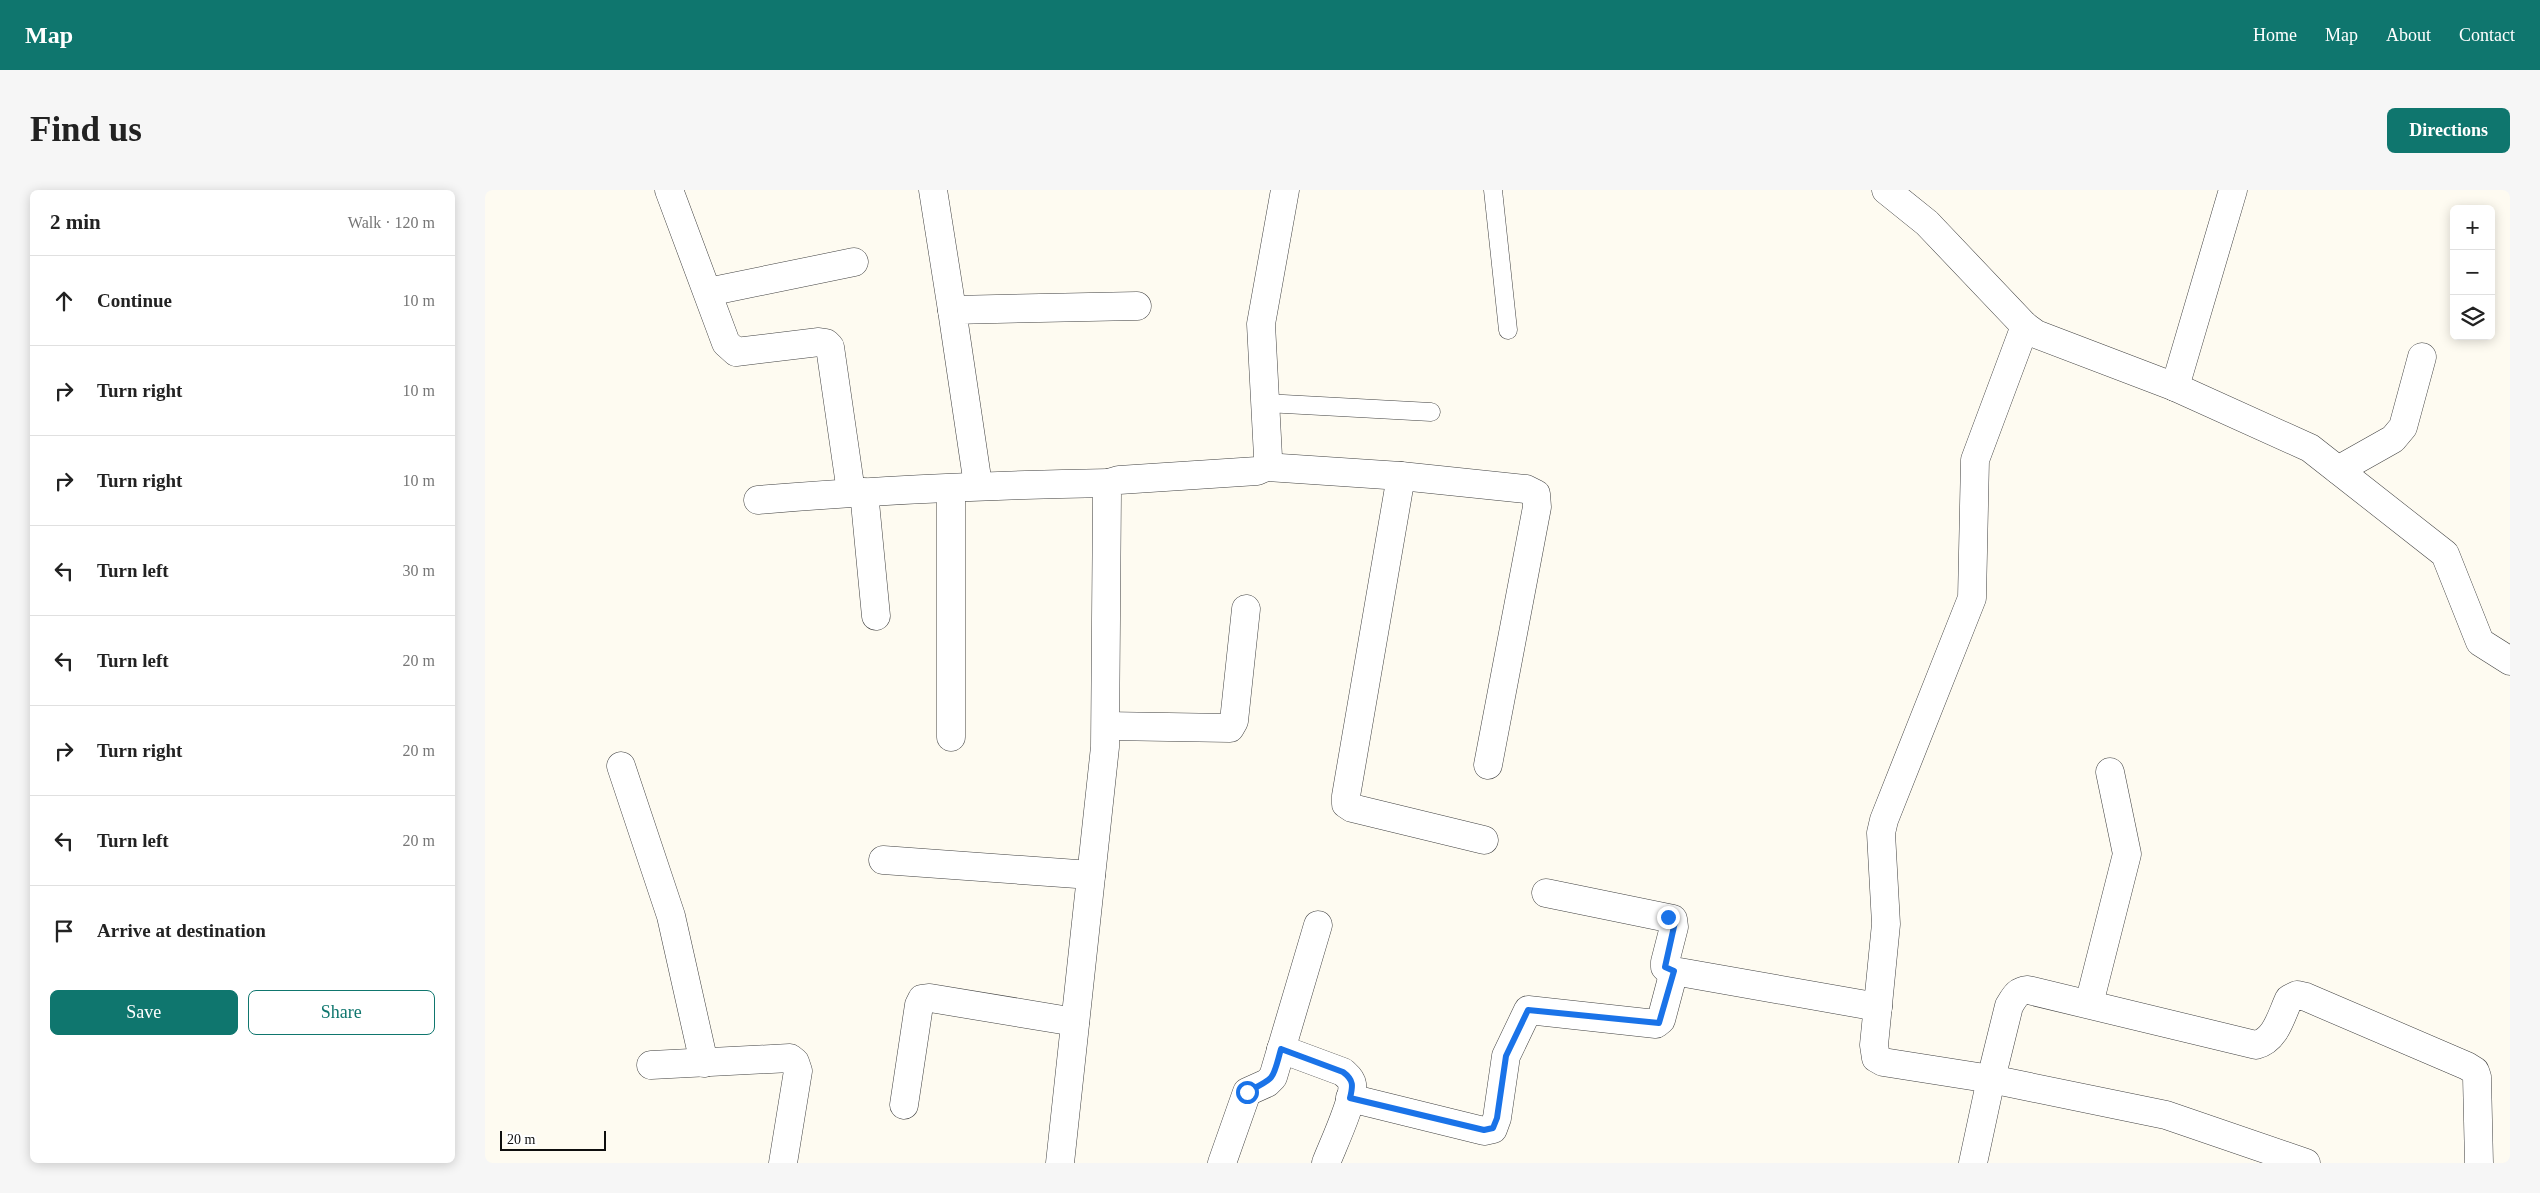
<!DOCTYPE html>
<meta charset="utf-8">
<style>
body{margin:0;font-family:"Times New Roman",serif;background:#f6f6f6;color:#222}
.controls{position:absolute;right:15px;top:15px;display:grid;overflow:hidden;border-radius:8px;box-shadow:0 2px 12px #0003}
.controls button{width:45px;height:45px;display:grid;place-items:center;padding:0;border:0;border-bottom:1px solid #e0e0e0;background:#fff;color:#222;font:25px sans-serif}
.scale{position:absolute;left:15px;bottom:12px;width:106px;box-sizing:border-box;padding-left:5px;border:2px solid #0e0e0e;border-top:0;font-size:14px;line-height:18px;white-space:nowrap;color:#0e0e0e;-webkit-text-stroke:4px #fff;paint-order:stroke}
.stop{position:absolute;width:15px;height:15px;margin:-11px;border:4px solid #1a73e8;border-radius:50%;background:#fff}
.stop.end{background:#1a73e8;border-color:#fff;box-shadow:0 1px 5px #0008}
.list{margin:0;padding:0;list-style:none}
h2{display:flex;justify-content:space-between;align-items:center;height:65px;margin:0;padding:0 20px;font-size:21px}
h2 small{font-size:16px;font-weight:400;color:#767676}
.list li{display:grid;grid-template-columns:32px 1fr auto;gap:15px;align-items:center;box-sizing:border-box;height:90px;padding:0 20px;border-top:1px solid #e0e0e0}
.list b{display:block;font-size:19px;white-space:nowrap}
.list em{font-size:16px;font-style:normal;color:#767676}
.actions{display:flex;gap:10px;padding:15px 20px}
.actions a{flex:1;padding:11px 0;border:1px solid #0f766e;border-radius:8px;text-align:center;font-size:18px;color:#0f766e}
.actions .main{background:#0f766e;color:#fff}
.icon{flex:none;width:28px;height:28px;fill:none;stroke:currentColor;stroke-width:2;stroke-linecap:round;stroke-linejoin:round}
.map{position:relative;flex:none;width:2025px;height:973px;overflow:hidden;border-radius:8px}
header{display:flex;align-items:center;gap:30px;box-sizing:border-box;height:70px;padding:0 25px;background:#0f766e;color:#fff}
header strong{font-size:24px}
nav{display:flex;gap:28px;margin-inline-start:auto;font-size:18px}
.intro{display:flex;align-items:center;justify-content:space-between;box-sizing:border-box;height:120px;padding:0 30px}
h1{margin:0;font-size:35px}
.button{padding:12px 22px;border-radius:8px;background:#0f766e;color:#fff;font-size:18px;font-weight:700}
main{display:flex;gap:30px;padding:0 30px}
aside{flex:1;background:#fff;border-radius:8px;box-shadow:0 2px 12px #0003}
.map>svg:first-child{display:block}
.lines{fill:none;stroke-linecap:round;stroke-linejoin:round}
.lane-casing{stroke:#414141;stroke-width:19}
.street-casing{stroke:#414141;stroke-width:29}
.lane{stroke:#fff;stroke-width:18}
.street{stroke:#fff;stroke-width:28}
.route{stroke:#1a73e8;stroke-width:6}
</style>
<header>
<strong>Map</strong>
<nav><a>Home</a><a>Map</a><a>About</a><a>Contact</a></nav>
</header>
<div class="intro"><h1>Find us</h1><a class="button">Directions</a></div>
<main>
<aside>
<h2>2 min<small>Walk · 120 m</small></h2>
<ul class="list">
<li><svg class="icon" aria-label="ahead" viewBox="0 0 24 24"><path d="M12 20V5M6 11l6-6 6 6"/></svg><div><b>Continue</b></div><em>10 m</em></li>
<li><svg class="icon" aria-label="right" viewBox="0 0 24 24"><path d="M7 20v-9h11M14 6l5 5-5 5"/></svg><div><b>Turn right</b></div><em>10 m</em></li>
<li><svg class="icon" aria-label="right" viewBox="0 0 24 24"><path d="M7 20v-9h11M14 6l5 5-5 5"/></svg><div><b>Turn right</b></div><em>10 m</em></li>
<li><svg class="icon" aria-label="left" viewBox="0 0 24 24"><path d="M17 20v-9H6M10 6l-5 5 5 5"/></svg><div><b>Turn left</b></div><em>30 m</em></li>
<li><svg class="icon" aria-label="left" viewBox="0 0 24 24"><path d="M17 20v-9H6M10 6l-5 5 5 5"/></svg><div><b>Turn left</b></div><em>20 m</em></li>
<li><svg class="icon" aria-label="right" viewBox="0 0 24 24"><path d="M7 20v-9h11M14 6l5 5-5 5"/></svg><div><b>Turn right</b></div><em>20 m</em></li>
<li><svg class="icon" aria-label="left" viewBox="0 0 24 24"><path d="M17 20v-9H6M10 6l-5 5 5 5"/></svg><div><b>Turn left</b></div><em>20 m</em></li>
<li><svg class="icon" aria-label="arrive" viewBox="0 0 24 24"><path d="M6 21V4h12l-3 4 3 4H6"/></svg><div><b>Arrive at destination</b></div></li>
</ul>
<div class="actions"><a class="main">Save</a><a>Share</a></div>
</aside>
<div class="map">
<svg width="2025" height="973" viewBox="0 0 2025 973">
<rect width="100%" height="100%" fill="#fefbf1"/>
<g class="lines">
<g class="lane-casing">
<g id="lane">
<polyline points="1008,0 1023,140"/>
<polyline points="780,213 946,222"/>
</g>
</g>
<g class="street-casing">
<g id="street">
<polyline points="184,0 241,153 251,162 334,152 341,153 345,157 366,302"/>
<polyline points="448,0 467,120"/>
<polyline points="1401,0 1442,33 1540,136 1551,144 1690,197 1825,258 1960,364 1995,452 2025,471"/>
<polyline points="223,102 369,72"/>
<polyline points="1690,197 1748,0"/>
<polyline points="781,277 916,286 1041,299 1051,304 1052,317 1003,575"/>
<polyline points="1853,280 1908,249 1918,237 1937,167"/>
<polyline points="916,286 861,606 861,614 867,618 999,650"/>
<polyline points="493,295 467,120 652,116"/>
<polyline points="466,299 466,547"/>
<polyline points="379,302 391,426"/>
<path d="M273,310C390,300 507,295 624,293"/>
<polyline points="621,536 745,538 749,531 761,419"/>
<polyline points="136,576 186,726 219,873"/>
<polyline points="398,670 606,685"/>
<polyline points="1061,703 1188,729 1189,737 1180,772 1180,777 1183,780 1393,817"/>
<polyline points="1604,814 1642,664 1625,582"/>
<path d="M796,859L858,882C862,886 866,888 867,894C870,909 847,957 841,973"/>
<polyline points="166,875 305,868 310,872 313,881 298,973"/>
<polyline points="865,908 999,941 1008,939 1012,928 1021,866 1043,820 1171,834 1176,830 1189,781"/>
<polyline points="419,915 434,815 437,809 445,808 590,832"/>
<polyline points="575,973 620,557 622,302 624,293 634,290 772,281 781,277 783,267 776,134 800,0"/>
<polyline points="737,973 762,902 782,893 788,887 833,735"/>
<polyline points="1488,973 1506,889 1398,872 1391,868 1389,855 1401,734 1396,643 1399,630 1487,408 1490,270 1540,136"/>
<path d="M1821,973L1681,925L1506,889L1524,816C1530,806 1532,801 1543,800L1771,855C1791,850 1796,826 1804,809L1812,805L1821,807L1982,876L1990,881L1992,887L1994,973"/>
</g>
</g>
<use href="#lane" class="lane"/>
<use href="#street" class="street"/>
</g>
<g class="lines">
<path class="route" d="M762,902C791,887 787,891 796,859L858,882C869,890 868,896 865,908L999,940L1008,938L1012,928L1021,866L1043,820L1174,833L1189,781L1180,777L1190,732L1183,727"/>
</g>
</svg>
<div class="controls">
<button>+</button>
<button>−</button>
<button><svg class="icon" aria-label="layers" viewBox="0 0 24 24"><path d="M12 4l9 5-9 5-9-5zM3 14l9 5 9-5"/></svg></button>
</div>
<div class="scale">20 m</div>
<div class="stop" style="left:762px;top:902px"></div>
<div class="stop end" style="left:1183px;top:727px"></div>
</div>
</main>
